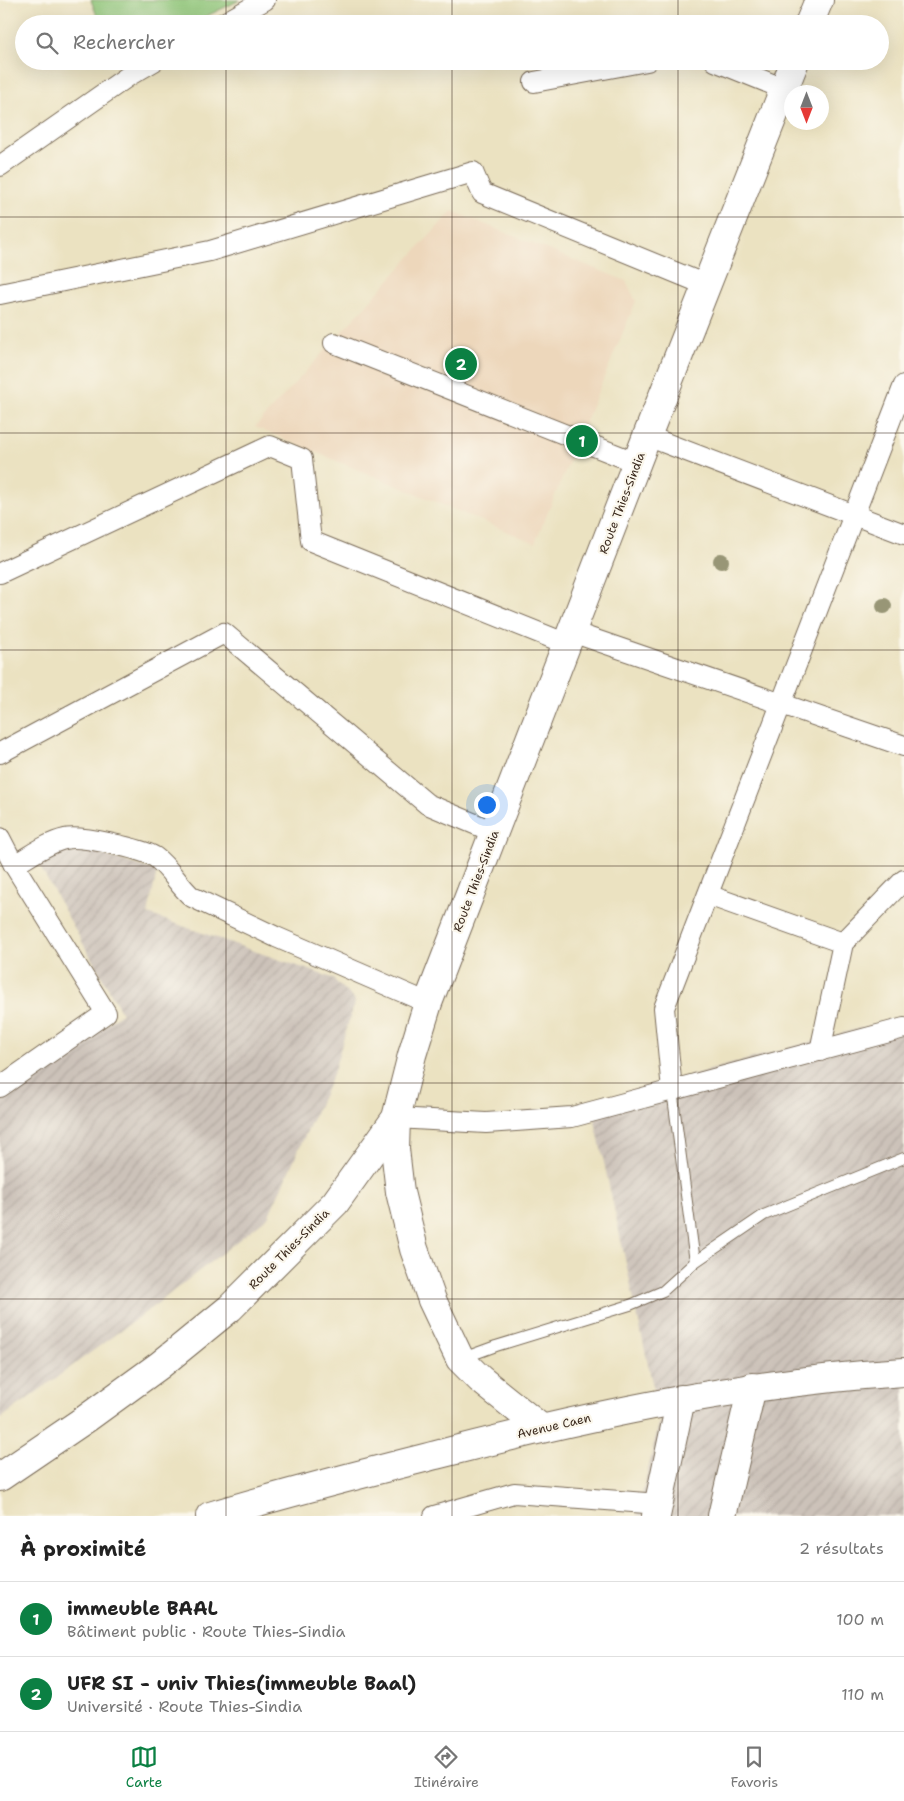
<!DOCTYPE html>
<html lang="fr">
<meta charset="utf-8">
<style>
body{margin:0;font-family:"Shantell Sans",sans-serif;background:#f2f2f2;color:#222}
.compass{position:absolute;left:784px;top:85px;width:45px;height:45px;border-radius:50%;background:#fff;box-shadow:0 5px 20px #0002;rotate:180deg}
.you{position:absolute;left:486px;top:804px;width:18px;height:18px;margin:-12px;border:4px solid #fff;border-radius:50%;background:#1a73e8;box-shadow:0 0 0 8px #1a73e833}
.badge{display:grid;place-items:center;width:32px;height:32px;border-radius:50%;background:#0b8043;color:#fff;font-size:16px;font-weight:700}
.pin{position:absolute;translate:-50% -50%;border:2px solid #fff;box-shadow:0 1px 5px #0006}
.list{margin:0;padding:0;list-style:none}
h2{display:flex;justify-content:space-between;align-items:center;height:65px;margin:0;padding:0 20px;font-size:21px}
h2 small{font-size:16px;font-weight:400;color:#767676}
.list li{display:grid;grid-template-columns:32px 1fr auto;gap:15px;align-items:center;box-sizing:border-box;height:75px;padding:0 20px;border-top:1px solid #e0e0e0}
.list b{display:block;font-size:19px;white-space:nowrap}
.list p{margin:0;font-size:16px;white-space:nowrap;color:#767676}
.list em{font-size:16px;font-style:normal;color:#767676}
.icon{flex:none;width:28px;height:28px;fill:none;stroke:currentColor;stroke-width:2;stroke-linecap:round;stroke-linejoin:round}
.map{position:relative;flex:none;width:904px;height:1516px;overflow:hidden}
.search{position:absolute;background:#fff;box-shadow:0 5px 20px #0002;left:15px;right:15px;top:15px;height:55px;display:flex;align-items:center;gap:12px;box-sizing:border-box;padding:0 18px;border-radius:28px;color:#767676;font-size:19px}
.sheet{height:215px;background:#fff}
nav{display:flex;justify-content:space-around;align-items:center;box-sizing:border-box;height:70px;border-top:1px solid #e0e0e0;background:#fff;font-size:14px;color:#767676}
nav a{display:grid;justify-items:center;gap:2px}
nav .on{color:#0b8043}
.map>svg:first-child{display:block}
.built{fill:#edd7bb}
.industrial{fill:url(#industrial-furrows)}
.green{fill:#8ec578;stroke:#64784b}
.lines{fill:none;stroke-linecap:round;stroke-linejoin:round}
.lane-casing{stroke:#796a57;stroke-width:12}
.street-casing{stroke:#796a57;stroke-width:22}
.secondary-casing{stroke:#796a57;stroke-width:30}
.primary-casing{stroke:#796a57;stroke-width:30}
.highway-casing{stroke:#796a57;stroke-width:30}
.lane{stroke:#fff;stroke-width:10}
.street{stroke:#fff;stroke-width:20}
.secondary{stroke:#fff;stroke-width:28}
.primary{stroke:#fff;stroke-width:28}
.highway{stroke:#fff;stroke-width:28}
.tree{fill:#989676}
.grid{fill:none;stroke:#3b2a1e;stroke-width:1;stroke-opacity:0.55}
.labels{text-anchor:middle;stroke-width:4.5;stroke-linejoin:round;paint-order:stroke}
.street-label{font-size:12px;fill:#3b2a1e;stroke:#fbf7ec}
</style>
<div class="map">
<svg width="904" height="1516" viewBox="0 0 904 1516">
<defs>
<pattern id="industrial-furrows" width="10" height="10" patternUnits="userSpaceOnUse" patternTransform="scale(1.25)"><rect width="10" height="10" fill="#ccc2b9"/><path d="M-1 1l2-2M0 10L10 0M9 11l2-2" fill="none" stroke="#b0a79f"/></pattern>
</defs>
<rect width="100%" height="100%" fill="#fbf7ec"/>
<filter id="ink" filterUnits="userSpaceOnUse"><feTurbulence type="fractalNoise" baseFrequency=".02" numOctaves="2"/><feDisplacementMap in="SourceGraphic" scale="10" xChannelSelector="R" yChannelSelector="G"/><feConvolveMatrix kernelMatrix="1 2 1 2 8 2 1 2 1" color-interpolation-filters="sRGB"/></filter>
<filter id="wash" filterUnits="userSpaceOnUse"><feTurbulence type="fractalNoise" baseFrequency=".0096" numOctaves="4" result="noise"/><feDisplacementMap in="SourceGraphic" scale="20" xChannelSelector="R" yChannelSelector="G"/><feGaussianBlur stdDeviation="1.12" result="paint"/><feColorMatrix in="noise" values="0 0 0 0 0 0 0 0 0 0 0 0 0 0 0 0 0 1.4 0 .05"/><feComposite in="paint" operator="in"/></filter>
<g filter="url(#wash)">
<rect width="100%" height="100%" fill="#ebe2c1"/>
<polygon class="built" points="452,211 626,281 636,301 535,543 255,427"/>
<g class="industrial">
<polygon points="65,843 157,871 148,914 332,978 355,1000 333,1074 268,1217 158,1303 0,1419 0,1097 122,1013 39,865"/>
<polygon points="904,1016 904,1516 637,1516 660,1419 591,1103"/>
</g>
<polygon class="green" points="91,0 240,0 190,24 100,24"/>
</g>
<g filter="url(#ink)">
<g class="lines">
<g class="lane-casing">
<g id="lane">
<polyline points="672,1090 695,1262"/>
<polyline points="463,1358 496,1346 630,1305 663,1291 695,1262 764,1215 904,1158"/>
</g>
</g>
<g class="street-casing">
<g id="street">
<polyline points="222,24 265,0"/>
<polyline points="715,61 784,89"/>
<polyline points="534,82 647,61"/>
<polyline points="0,166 130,75 154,61"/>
<polyline points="0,294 210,251 473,172 482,193 706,285"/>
<polyline points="334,343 637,463"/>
<polyline points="647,436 904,534"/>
<polyline points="0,573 270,446 302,459 311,541 567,644"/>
<polyline points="572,632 904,746"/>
<polyline points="0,753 224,633 427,804 494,832"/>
<polyline points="0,838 14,865 106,1013 0,1087"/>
<path d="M14,865C30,856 47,843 65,839C80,835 142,849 155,857C170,868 178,885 192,897L276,937L428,1003"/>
<polyline points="708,895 843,943"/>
<polyline points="820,1051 843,943 904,880"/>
<polyline points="672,1090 664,1008 904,385"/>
<polyline points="396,1118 486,1123 572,1117 904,1028"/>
<polyline points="434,1516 514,1493 659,1504"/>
</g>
</g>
<g class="secondary-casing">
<g id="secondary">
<polyline points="656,1516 681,1399"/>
<polyline points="722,1516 752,1387"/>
</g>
</g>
<g class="primary-casing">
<g id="primary">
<polyline points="809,24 819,0"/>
<polyline points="396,1118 395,1149 400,1192 414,1249 432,1300 460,1359 480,1379 541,1428"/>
<polyline points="0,1477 87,1418 160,1365 230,1308 335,1203 396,1118 412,1055 428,1003 647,436 795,61"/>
</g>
</g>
<g class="highway-casing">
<path id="highway" d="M210,1516C285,1493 361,1474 436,1455C590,1415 745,1382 904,1372"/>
</g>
<use href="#lane" class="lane"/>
<use href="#street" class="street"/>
<use href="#secondary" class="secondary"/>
<use href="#primary" class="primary"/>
<use href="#highway" class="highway"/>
</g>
<g class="tree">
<circle cx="721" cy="561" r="8"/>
<circle cx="884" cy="606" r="8"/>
</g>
</g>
<path class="grid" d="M226,0V24M452,0V24M678,0V24M226,61V1516M452,61V1516M678,61V1516M0,217H904M0,433H904M0,650H904M0,866H904M0,1083H904M0,1299H904"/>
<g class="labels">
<g class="street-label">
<text transform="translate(622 503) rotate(-69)" y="4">Route Thies-Sindia</text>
<text transform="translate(476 881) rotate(-69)" y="4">Route Thies-Sindia</text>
<text transform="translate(289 1249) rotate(-45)" y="4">Route Thies-Sindia</text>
<text transform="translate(554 1426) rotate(-13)" y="4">Avenue Caen</text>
</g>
</g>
</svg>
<svg class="compass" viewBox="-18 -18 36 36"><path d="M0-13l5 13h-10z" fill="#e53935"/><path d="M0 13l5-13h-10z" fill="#767676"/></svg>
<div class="you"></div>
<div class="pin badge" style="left:582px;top:441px">1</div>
<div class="pin badge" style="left:461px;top:364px">2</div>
<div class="search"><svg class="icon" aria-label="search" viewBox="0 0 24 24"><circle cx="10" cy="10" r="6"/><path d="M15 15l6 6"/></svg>Rechercher</div>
</div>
<section class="sheet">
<h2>À proximité<small>2 résultats</small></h2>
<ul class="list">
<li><span class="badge">1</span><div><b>immeuble BAAL</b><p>Bâtiment public · Route Thies-Sindia</p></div><em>100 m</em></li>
<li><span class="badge">2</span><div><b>UFR SI - univ Thies(immeuble Baal)</b><p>Université · Route Thies-Sindia</p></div><em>110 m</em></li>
</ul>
</section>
<nav>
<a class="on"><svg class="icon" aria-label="map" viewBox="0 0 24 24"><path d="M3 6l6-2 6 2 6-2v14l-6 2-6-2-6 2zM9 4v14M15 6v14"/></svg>Carte</a>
<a><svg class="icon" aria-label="directions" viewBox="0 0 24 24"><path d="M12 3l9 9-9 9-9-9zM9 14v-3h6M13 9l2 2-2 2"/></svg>Itinéraire</a>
<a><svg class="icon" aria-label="saved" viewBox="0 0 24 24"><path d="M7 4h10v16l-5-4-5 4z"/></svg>Favoris</a>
</nav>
